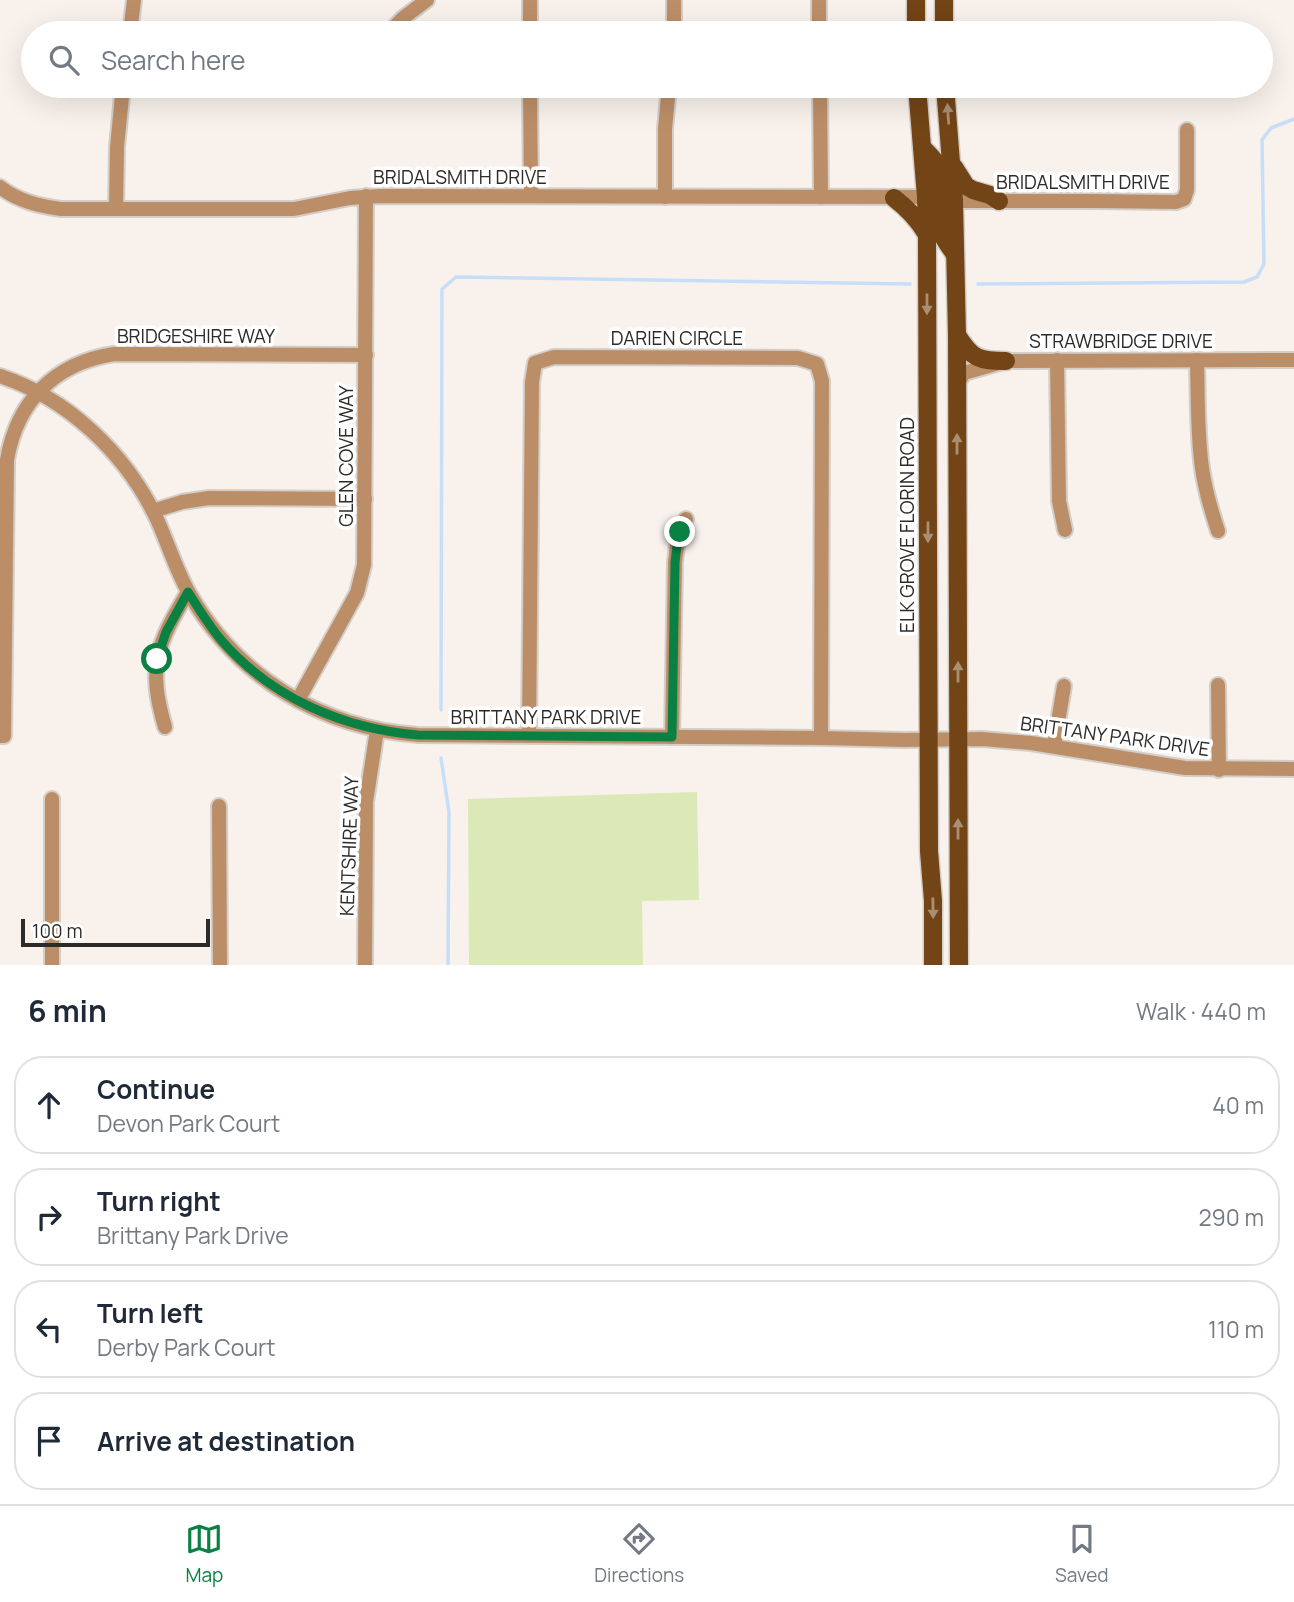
<!DOCTYPE html>
<meta charset="utf-8">
<style>
body{margin:0;font-family:Manrope,sans-serif;background:#f2f2f3;color:#1f2937}
.scale{position:absolute;left:21px;bottom:18px;width:189px;box-sizing:border-box;padding-left:7px;border:4px solid #2d2b29;border-top:0;font-size:19px;line-height:24px;white-space:nowrap;color:#2d2b29;-webkit-text-stroke:5px #fff;paint-order:stroke}
.stop{position:absolute;width:21px;height:21px;margin:-16px;border:5px solid #0b8043;border-radius:50%;background:#fff}
.stop.end{background:#0b8043;border-color:#fff;box-shadow:0 2px 7px #0008}
.list{margin:0;padding:0;list-style:none}
h2{display:flex;justify-content:space-between;align-items:center;height:91px;margin:0;padding:0 28px;font-size:30px}
h2 small{font-size:23px;font-weight:400;color:#747a83}
.list li{display:grid;grid-template-columns:46px 1fr auto;gap:21px;align-items:center;box-sizing:border-box;height:98px;margin:0 14px 14px;padding:0 14px;border:2px solid #e0e1e3;border-radius:28px}
.list b{display:block;font-size:26px;white-space:nowrap}
.list p{margin:0;font-size:23px;white-space:nowrap;color:#747a83}
.list em{font-size:23px;font-style:normal;color:#747a83}
.icon{flex:none;width:38px;height:38px;fill:none;stroke:currentColor;stroke-width:2;stroke-linecap:round;stroke-linejoin:round}
.map{position:relative;flex:none;width:1294px;height:965px;overflow:hidden}
.search{position:absolute;background:#fff;box-shadow:0 7px 28px #0002;left:21px;right:21px;top:21px;height:77px;display:flex;align-items:center;gap:18px;box-sizing:border-box;padding:0 24px;border-radius:38px;color:#747a83;font-size:26px}
.sheet{height:539px;background:#fff}
nav{display:flex;justify-content:space-around;align-items:center;box-sizing:border-box;height:98px;border-top:2px solid #e0e1e3;background:#fff;font-size:19px;color:#747a83}
nav a{display:grid;justify-items:center;gap:4px}
nav .on{color:#0b8043}
.map>svg:first-child{display:block}
.green{fill:#dbe9b6}
.lines{fill:none;stroke-linecap:round;stroke-linejoin:round}
.stream{stroke:#c7def8;stroke-width:3.5}
.minor-casing{stroke:#d4cec9;stroke-width:18}
.major-casing{stroke:#d4cec9;stroke-width:21}
.minor{stroke:#bc8e68;stroke-width:14}
.major{stroke:#724416;stroke-width:18}
.oneway{fill:#aa8f73}
.route{stroke:#0b8043;stroke-width:9}
.labels{text-anchor:middle;stroke-width:7;stroke-linejoin:round;paint-order:stroke}
.street-label{font-size:19px;fill:#2d2b29;stroke:#fff}
</style>
<div class="map">
<svg width="1294" height="965" viewBox="0 0 1294 965">
<rect width="100%" height="100%" fill="#f9f2ec"/>
<polygon class="green" points="697,792 699,900 642,901 643,965 469,965 468,799"/>
<g class="lines">
<g class="stream">
<polyline points="978,284 1244,282 1257,277 1264,264 1262,140 1271,128 1294,119"/>
<polyline points="441,710 442,289 456,277 910,284"/>
<polyline points="441,758 449,812 448,965"/>
</g>
<g class="minor-casing">
<g id="minor">
<polyline points="674,0 674,33"/>
<polyline points="819,0 819,33"/>
<polyline points="130,33 134,0"/>
<polyline points="389,33 403,18 427,0"/>
<polyline points="530,33 530,0"/>
<polyline points="530,86 531,196"/>
<polyline points="820,86 821,197"/>
<path d="M0,187C18,201 39,206 61,209H294L350,198L380,196L926,197"/>
<polyline points="665,197 665,129 669,86"/>
<polyline points="954,201 1093,201 1176,202 1184,199 1187,190 1187,130"/>
<polyline points="116,209 117,147 123,86"/>
<polyline points="1057,360 1059,501 1065,530"/>
<path d="M1197,360C1198,396 1197,433 1202,468C1205,490 1211,510 1218,531"/>
<path d="M0,376C67,398 124,452 155,515C167,540 175,568 189,593C237,677 321,728 418,735L821,738L905,740L982,739L1031,743L1185,768L1294,769"/>
<polyline points="956,386 964,373 1006,361 1294,360"/>
<polyline points="153,511 182,502 209,498 365,499"/>
<polyline points="1218,685 1219,770"/>
<polyline points="298,700 357,593 364,565 366,196"/>
<path d="M165,727C147,666 157,644 188,592"/>
<path d="M0,736H4L7,460C17,401 55,363 114,354L366,355"/>
<polyline points="529,736 532,382 535,363 554,357 798,358 817,364 822,381 821,738"/>
<polyline points="672,737 675,562 677,546 686,519"/>
<polyline points="1054,746 1064,686"/>
<polyline points="52,799 52,965"/>
<polyline points="219,806 220,965"/>
<polyline points="365,965 366,802 377,730"/>
</g>
</g>
<g class="major-casing">
<g id="major">
<polyline points="916,0 916,33"/>
<polyline points="944,33 944,0"/>
<polyline points="917,86 926,197 927,236 929,851 933,901 933,965"/>
<polyline points="945,86 954,201 957,335 959,965"/>
<path d="M922,147C927,153 935,159 938,166C945,182 934,188 954,201"/>
<polyline points="954,167 966,186 973,190 990,195 999,201"/>
<path d="M926,197C949,211 936,217 943,236C946,243 952,249 955,255"/>
<path d="M894,198C907,208 917,218 926,233"/>
<path d="M957,335C972,359 979,361 1006,361"/>
</g>
</g>
<use href="#minor" class="minor"/>
<use href="#major" class="major"/>
</g>
<defs><path id="oneway-solid" d="M-6-.8H1V-3.2L6.5 0L1 3.2V.8H-6Z" transform="scale(1.75)"/></defs>
<g class="oneway">
<use href="#oneway-solid" transform="translate(948 114) rotate(-94)"/>
<use href="#oneway-solid" transform="translate(927 304) rotate(90)"/>
<use href="#oneway-solid" transform="translate(957 444) rotate(-90)"/>
<use href="#oneway-solid" transform="translate(928 532) rotate(90)"/>
<use href="#oneway-solid" transform="translate(958 672) rotate(-90)"/>
<use href="#oneway-solid" transform="translate(958 829) rotate(-90)"/>
<use href="#oneway-solid" transform="translate(933 908) rotate(89)"/>
</g>
<g class="lines">
<path class="route" d="M157,659L166,632L188,592C199,609 209,626 222,641C272,698 344,729 418,735L672,737L675,562L677,546L680,532"/>
</g>
<g class="labels">
<g class="street-label">
<text x="460" y="184">BRIDALSMITH DRIVE</text>
<text x="1083" y="189">BRIDALSMITH DRIVE</text>
<text x="196" y="343">BRIDGESHIRE WAY</text>
<text x="677" y="345">DARIEN CIRCLE</text>
<text x="1121" y="348">STRAWBRIDGE DRIVE</text>
<text transform="translate(346 456) rotate(-90)" y="7">GLEN COVE WAY</text>
<text transform="translate(907 525) rotate(-90)" y="7">ELK GROVE FLORIN ROAD</text>
<text x="546" y="724">BRITTANY PARK DRIVE</text>
<text transform="translate(1115 736) rotate(8)" y="7">BRITTANY PARK DRIVE</text>
<text transform="translate(349 846) rotate(-88)" y="7">KENTSHIRE WAY</text>
</g>
</g>
</svg>
<div class="scale">100 m</div>
<div class="stop" style="left:157px;top:659px"></div>
<div class="stop end" style="left:680px;top:532px"></div>
<div class="search"><svg class="icon" aria-label="search" viewBox="0 0 24 24"><circle cx="10" cy="10" r="6"/><path d="M15 15l6 6"/></svg>Search here</div>
</div>
<section class="sheet">
<h2>6 min<small>Walk · 440 m</small></h2>
<ul class="list">
<li><svg class="icon" aria-label="ahead" viewBox="0 0 24 24"><path d="M12 20V5M6 11l6-6 6 6"/></svg><div><b>Continue</b><p>Devon Park Court</p></div><em>40 m</em></li>
<li><svg class="icon" aria-label="right" viewBox="0 0 24 24"><path d="M7 20v-9h11M14 6l5 5-5 5"/></svg><div><b>Turn right</b><p>Brittany Park Drive</p></div><em>290 m</em></li>
<li><svg class="icon" aria-label="left" viewBox="0 0 24 24"><path d="M17 20v-9H6M10 6l-5 5 5 5"/></svg><div><b>Turn left</b><p>Derby Park Court</p></div><em>110 m</em></li>
<li><svg class="icon" aria-label="arrive" viewBox="0 0 24 24"><path d="M6 21V4h12l-3 4 3 4H6"/></svg><div><b>Arrive at destination</b></div></li>
</ul>
</section>
<nav>
<a class="on"><svg class="icon" aria-label="map" viewBox="0 0 24 24"><path d="M3 6l6-2 6 2 6-2v14l-6 2-6-2-6 2zM9 4v14M15 6v14"/></svg>Map</a>
<a><svg class="icon" aria-label="directions" viewBox="0 0 24 24"><path d="M12 3l9 9-9 9-9-9zM9 14v-3h6M13 9l2 2-2 2"/></svg>Directions</a>
<a><svg class="icon" aria-label="saved" viewBox="0 0 24 24"><path d="M7 4h10v16l-5-4-5 4z"/></svg>Saved</a>
</nav>
